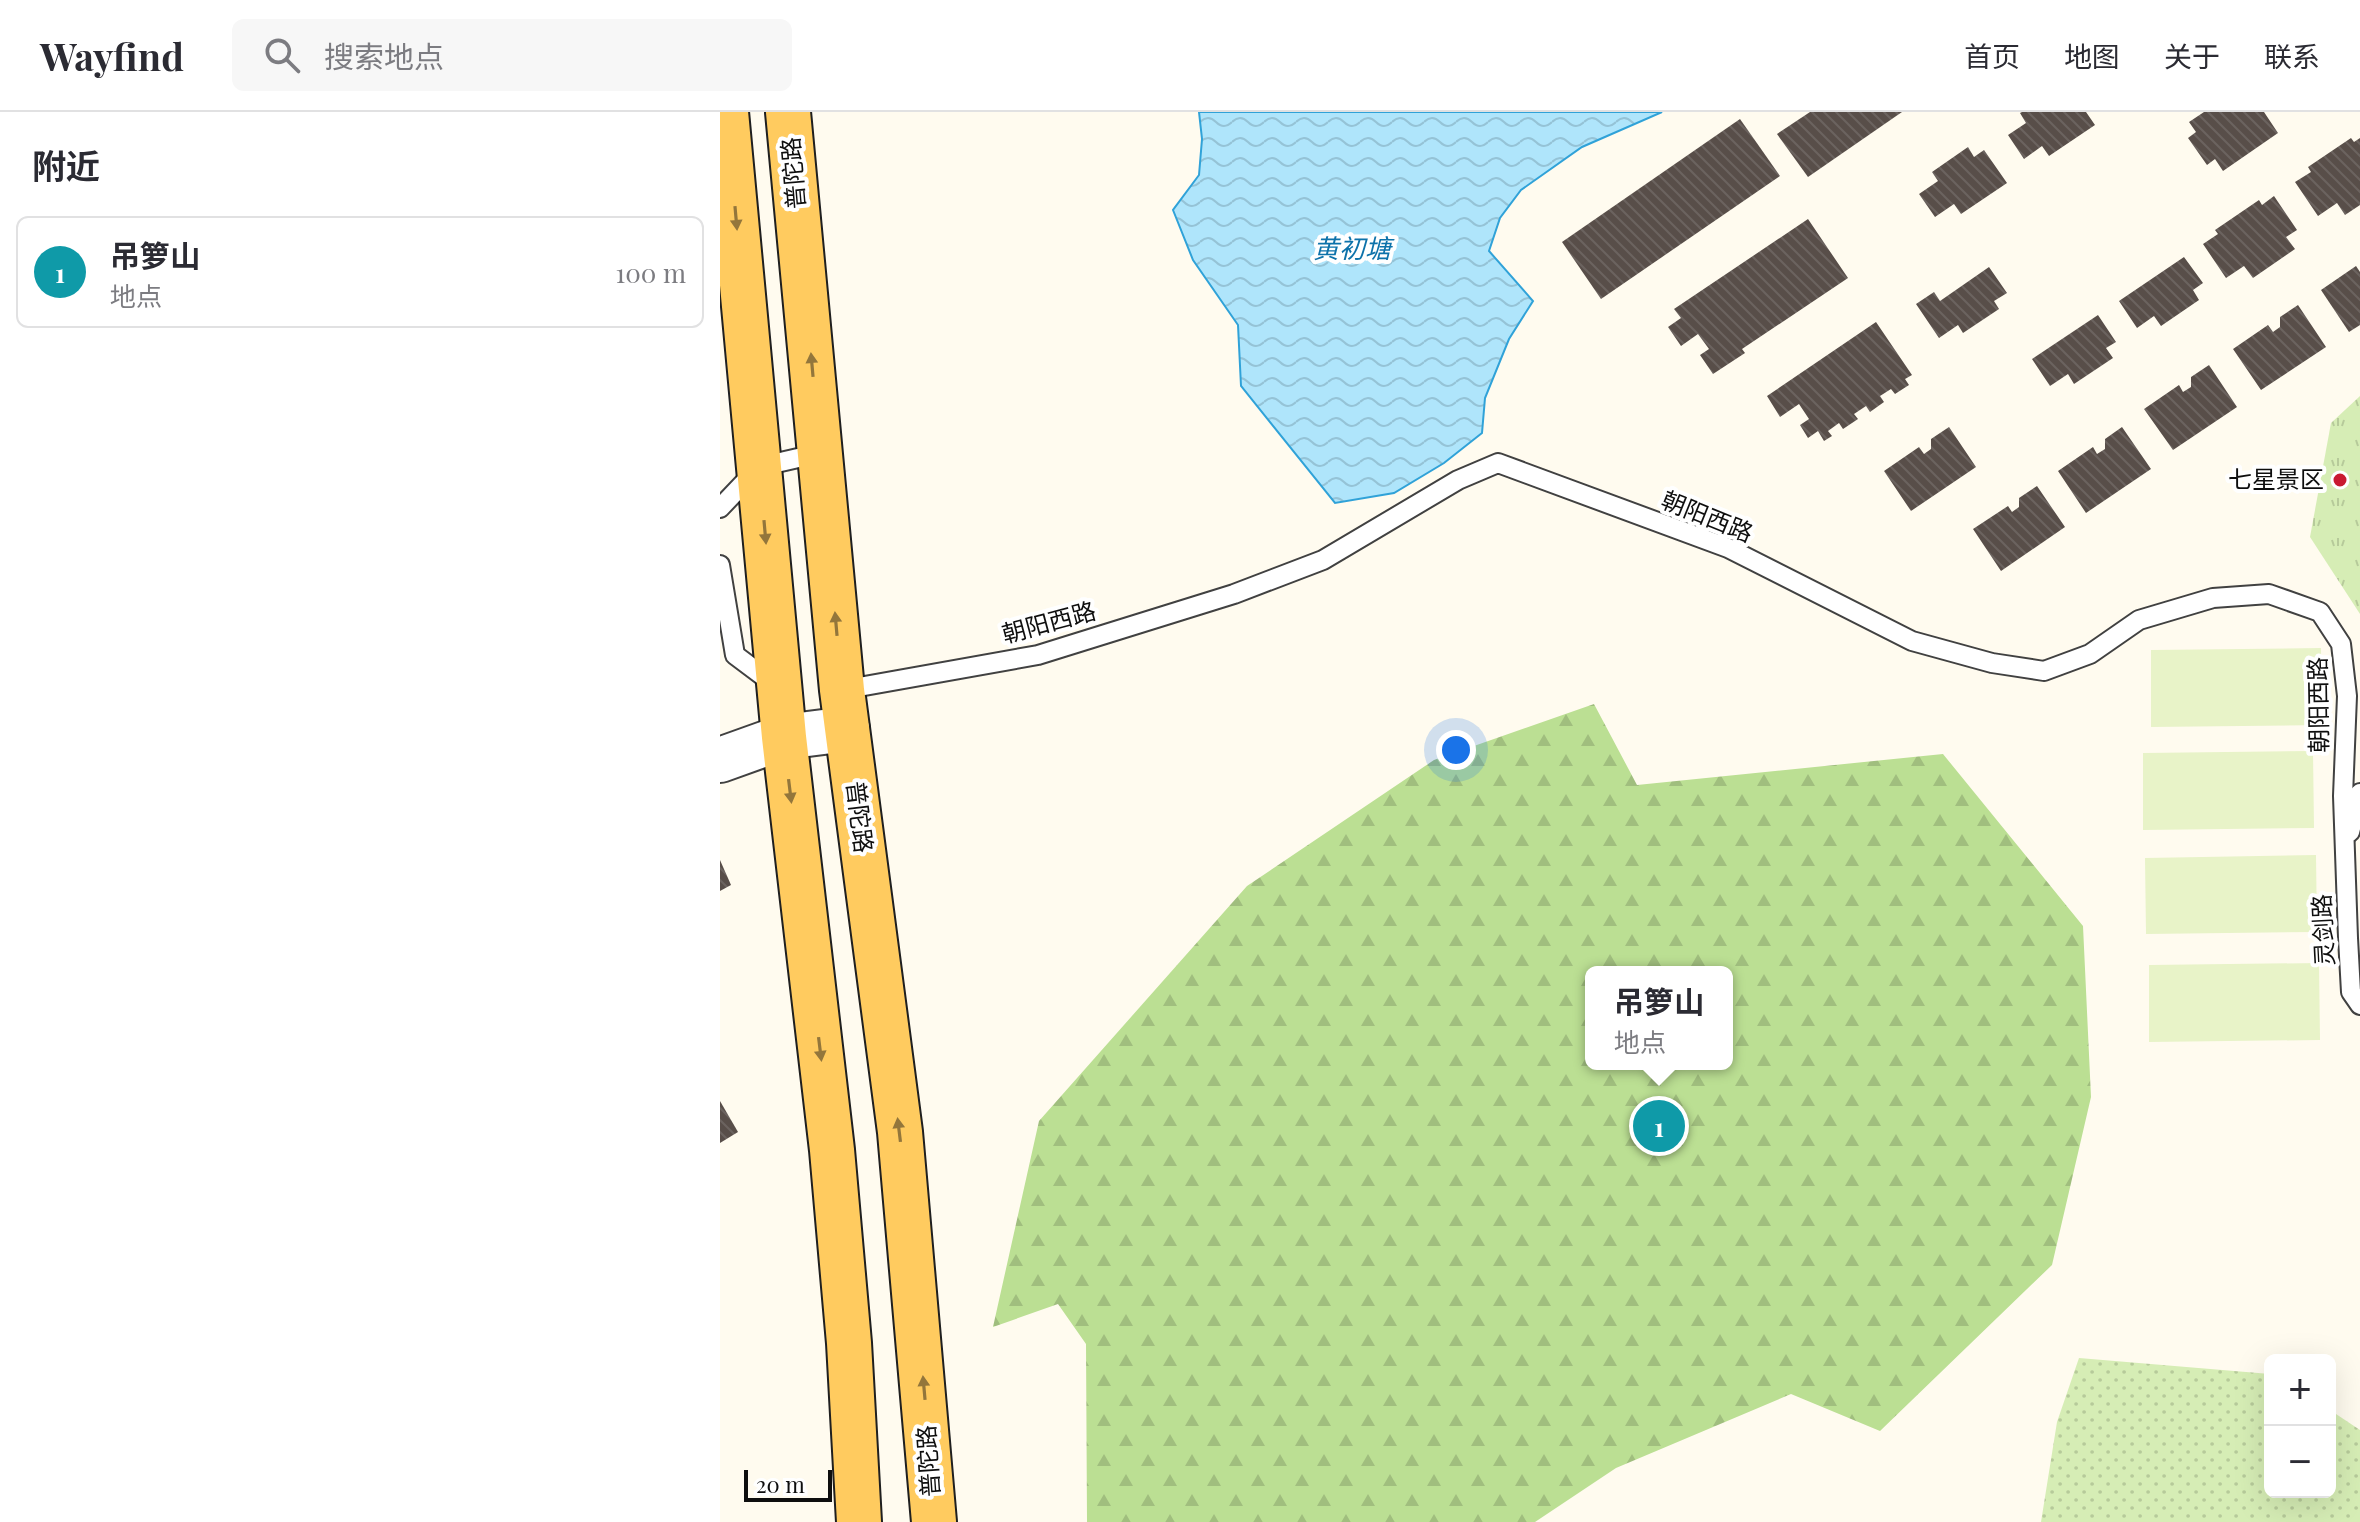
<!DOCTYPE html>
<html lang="zh">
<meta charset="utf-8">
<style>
body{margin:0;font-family:"Playfair Display","Noto Sans SC",serif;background:#f7f7f7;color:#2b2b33}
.controls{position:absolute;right:24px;bottom:24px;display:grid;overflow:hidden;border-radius:12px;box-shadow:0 8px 32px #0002}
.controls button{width:72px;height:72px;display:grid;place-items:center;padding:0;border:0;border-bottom:2px solid #e1e1e2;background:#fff;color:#2b2b33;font:40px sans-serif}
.scale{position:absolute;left:24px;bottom:20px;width:88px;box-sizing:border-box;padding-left:8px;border:4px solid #0e0e0e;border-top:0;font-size:22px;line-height:28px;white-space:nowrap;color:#0e0e0e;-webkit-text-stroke:6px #fff;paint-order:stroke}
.you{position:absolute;left:736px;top:638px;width:28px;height:28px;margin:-20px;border:6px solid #fff;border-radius:50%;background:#1a73e8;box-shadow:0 0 0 12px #1a73e833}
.badge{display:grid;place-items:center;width:52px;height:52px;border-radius:50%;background:#0f766e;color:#fff;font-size:26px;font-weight:700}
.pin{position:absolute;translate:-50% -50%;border:4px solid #fff;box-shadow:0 2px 8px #0006}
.popup{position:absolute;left:865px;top:854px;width:148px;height:104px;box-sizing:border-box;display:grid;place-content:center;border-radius:12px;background:#fff;filter:drop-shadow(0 2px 6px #0005);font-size:26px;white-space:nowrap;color:#7c7c81}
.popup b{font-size:30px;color:#2b2b33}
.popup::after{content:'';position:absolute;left:50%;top:100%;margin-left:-16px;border:16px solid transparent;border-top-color:#fff}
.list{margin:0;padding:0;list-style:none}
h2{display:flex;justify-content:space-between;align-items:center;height:104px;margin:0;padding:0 32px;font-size:34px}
h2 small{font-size:26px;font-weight:400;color:#7c7c81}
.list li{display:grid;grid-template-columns:52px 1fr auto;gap:24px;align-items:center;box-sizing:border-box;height:112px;margin:0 16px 16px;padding:0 16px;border:2px solid #e1e1e2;border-radius:12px}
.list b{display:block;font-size:30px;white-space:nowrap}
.list p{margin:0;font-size:26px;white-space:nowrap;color:#7c7c81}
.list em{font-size:26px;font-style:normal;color:#7c7c81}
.icon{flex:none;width:44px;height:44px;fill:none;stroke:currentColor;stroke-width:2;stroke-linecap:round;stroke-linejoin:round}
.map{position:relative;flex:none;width:1640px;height:1410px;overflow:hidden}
header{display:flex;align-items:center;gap:48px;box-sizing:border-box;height:112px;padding:0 40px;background:#fff;border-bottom:2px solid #e1e1e2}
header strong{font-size:38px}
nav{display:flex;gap:44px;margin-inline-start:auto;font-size:28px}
.search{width:560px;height:72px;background:#f7f7f7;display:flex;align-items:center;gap:20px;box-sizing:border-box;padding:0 28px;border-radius:12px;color:#7c7c81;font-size:30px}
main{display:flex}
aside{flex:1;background:#fff}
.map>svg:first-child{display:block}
.grass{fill:url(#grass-dots)}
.forest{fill:url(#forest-firs);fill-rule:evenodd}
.park{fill:url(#park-tufts)}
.pitch{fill:#e8f3c8}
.water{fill:url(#water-waves);stroke:#30a2d8;stroke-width:2}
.building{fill:url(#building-back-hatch)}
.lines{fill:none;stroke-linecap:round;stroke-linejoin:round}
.service-casing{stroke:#414141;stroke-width:22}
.tertiary-casing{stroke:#414141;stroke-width:48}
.primary-casing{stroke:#1f1f1f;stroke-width:48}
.service{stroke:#fff;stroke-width:18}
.tertiary{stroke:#fff;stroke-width:44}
.primary{stroke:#ffcb5f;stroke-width:44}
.oneway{fill:#93763b}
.poi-dot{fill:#c91b31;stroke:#fff;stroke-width:3}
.labels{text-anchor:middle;stroke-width:8;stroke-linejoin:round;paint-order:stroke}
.street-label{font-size:24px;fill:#0e0e0e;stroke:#fff}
.poi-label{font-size:24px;fill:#0e0e0e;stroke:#fff;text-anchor:end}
.water-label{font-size:26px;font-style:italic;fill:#0d72aa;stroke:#fff}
</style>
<header>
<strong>Wayfind</strong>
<div class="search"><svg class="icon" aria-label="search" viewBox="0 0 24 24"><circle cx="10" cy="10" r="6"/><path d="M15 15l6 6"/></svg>搜索地点</div>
<nav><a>首页</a><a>地图</a><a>关于</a><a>联系</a></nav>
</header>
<main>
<aside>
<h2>附近<small></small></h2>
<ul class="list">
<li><span class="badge" style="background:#0f9aa8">1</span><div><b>吊箩山</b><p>地点</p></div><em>100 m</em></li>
</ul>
</aside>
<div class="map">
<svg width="1640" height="1410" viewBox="0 0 1640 1410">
<defs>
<pattern id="grass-dots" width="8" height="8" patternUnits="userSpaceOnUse" patternTransform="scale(2)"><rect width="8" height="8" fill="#d6edb5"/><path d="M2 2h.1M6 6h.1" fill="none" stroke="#b6ca9a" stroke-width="1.8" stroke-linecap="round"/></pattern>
<pattern id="forest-firs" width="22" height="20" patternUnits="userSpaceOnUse" patternTransform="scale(2)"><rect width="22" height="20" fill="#bbdf93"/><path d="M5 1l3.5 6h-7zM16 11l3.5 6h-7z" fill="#a0be7e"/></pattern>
<pattern id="park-tufts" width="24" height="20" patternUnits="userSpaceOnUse" patternTransform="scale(2)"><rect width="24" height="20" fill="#d6edb5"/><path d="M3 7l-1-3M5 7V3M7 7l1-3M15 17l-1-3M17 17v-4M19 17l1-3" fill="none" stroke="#b6ca9a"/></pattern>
<pattern id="water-waves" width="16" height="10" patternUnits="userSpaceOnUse" patternTransform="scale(2)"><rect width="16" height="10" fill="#afe5fb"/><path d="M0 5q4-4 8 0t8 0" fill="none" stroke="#95c3d6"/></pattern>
<pattern id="building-back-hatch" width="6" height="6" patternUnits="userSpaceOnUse" patternTransform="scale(2)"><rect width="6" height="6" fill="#584e49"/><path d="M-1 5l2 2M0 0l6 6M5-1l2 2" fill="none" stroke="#6b635f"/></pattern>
</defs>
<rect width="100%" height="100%" fill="#fffbef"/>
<polygon class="grass" points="1359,1246 1550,1262 1550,1380 1610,1380 1610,1298 1640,1318 1640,1410 1321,1410 1337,1310"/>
<path class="forest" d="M874,592L917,673L1223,642L1363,814L1371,985L1332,1153L1160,1319L1071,1282L896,1356L815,1410H367L366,1232L338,1192L273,1215L319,1009L527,774L714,648ZM871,860H1007V952H871Z"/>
<polygon class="park" points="1640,284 1640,502 1590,425 1611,311"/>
<g class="pitch">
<polygon points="1601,536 1602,613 1431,615 1431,538"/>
<polygon points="1593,639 1594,716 1423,718 1423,641"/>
<polygon points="1596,743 1597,820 1426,822 1425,746"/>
<polygon points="1599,851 1600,928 1429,930 1429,853"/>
</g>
<polygon class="water" points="479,0 942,0 862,35 801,78 780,106 769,139 813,189 789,227 765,286 762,321 724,351 674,381 615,391 521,274 518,213 473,148 453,98 479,63 482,27"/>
<g class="building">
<polygon points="1090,0 1182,0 1088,65 1057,22"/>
<polygon points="1302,0 1366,0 1375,13 1329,44 1322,34 1304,47 1288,23 1306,11 1300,1"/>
<polygon points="1484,0 1544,0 1558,21 1503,59 1495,47 1487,53 1468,26 1476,20 1469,10"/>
<polygon points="1020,7 1060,64 881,187 842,130"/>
<polygon points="1631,26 1634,30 1640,26 1640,93 1625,103 1617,91 1598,104 1575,70 1591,60 1588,55"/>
<polygon points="1248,35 1254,45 1264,38 1287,71 1241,102 1234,92 1215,105 1199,82 1218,69 1212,60"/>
<polygon points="1554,84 1577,118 1566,125 1575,137 1533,166 1524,154 1506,166 1483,132 1498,122 1495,118 1539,88 1542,93"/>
<polygon points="1088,107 1128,166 1022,237 1025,241 993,262 980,243 989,237 978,222 961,234 948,215 961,206 954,197"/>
<polygon points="1464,145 1483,171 1473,178 1479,188 1441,214 1434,204 1417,216 1399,189"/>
<polygon points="1636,154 1640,160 1640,213 1629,220 1601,178"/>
<polygon points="1269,155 1287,181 1274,189 1279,197 1243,221 1238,213 1219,226 1196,192 1214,180 1220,189"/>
<polygon points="1578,193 1606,235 1541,278 1513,237 1548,213 1553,220 1560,215 1560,205"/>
<polygon points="1378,203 1396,230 1386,236 1393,246 1354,272 1348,262 1330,274 1312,247"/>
<polygon points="1156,210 1192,263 1185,267 1189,273 1175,282 1171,277 1160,284 1164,290 1150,300 1146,294 1134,302 1138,307 1123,317 1119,311 1108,319 1112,324 1104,329 1098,319 1088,326 1080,313 1089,307 1079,292 1060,305 1047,284"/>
<polygon points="1489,253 1517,295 1453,338 1424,297 1459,273 1463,280 1471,275 1471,265"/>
<polygon points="1229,315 1256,355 1191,399 1164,359 1199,335 1204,342 1211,337 1211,327"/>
<polygon points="1402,315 1431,357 1366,401 1338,359 1373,335 1377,342 1385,337 1385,327"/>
<polygon points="1317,374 1345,415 1281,459 1253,417 1288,394 1292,400 1299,395 1299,386"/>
<polygon points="0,748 11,773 0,779"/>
<polygon points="0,989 18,1020 0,1031"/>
</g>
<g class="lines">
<g class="service-casing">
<g id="service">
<polyline points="0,396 39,355 100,341"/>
<polyline points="0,453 15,543 55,573"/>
<polyline points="122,578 318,543 514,482 603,448 738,368 778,351 1008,436 1192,529 1272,551 1324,559 1370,542 1419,508 1493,486 1549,482 1600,500 1621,532 1627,584 1623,684 1628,826 1631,880 1640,893"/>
<polyline points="1630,720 1640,681"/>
</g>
</g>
<g class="tertiary-casing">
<polyline id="tertiary" points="0,648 64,625 127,617"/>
</g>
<g class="primary-casing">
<g id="primary">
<polyline points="6,0 64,625 112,1038 129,1231 139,1410"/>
<polyline points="68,0 122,578 180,1020 214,1410"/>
</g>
</g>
<use href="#service" class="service"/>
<use href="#tertiary" class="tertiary"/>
<use href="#primary" class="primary"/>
</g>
<defs><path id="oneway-solid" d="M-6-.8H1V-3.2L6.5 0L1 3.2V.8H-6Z" transform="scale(2)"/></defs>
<g class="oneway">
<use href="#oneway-solid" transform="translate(16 106) rotate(85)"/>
<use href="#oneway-solid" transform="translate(92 253) rotate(-95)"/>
<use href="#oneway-solid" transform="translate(45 420) rotate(85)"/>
<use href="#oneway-solid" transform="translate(116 512) rotate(-95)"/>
<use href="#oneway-solid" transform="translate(70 679) rotate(83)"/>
<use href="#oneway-solid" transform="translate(100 937) rotate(83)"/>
<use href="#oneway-solid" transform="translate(179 1018) rotate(-97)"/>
<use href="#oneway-solid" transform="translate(204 1276) rotate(-95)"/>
</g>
<circle class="poi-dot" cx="1620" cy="368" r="8"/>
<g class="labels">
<g class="street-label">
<text transform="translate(74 61) rotate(-95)" y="8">普陀路</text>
<text transform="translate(987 405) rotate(22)" y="8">朝阳西路</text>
<text transform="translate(329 511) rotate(-15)" y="8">朝阳西路</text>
<text transform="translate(1599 593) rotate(-91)" y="8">朝阳西路</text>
<text transform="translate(139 705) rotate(83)" y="8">普陀路</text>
<text transform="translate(1604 818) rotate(-93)" y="8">灵剑路</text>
<text transform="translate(209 1349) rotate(-94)" y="8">普陀路</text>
</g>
<g class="poi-label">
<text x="1604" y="376">七星景区</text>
</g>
<g class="water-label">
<text x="632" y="146">黄初塘</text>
</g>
</g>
</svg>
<div class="controls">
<button>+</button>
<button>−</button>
</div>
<div class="scale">20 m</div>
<div class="you"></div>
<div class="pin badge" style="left:939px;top:1014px;background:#0f9aa8">1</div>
<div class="popup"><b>吊箩山</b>地点</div>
</div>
</main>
